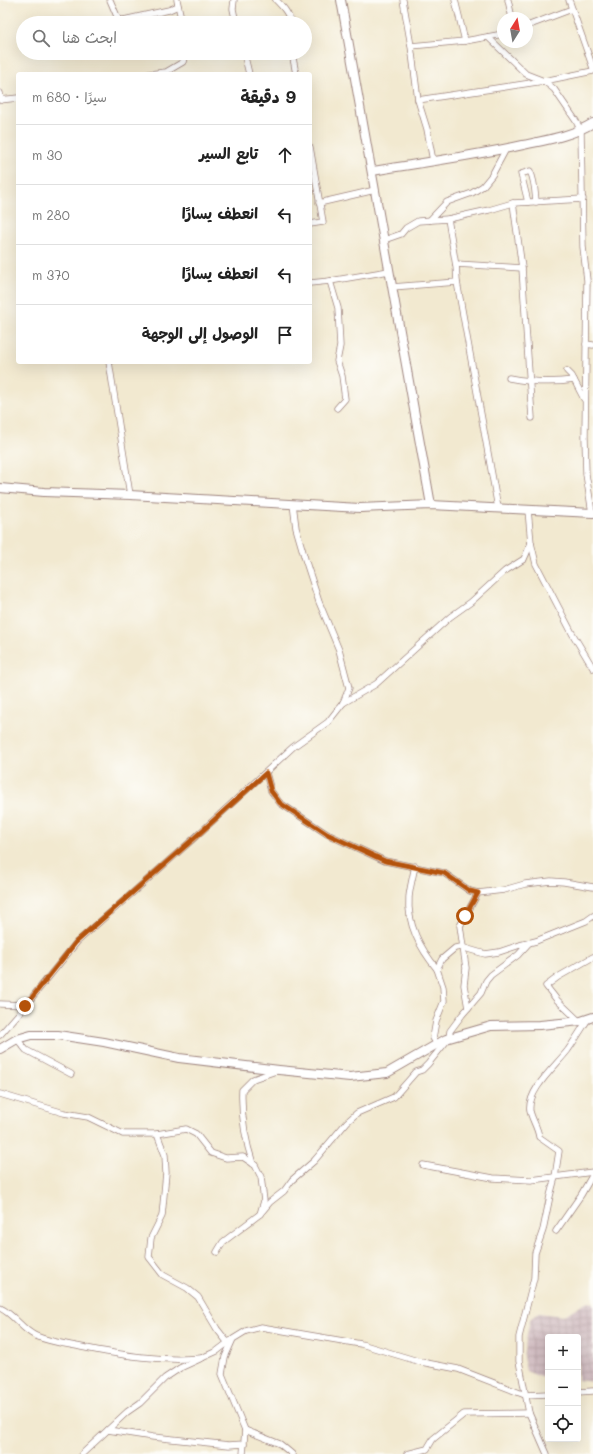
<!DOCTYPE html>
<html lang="ar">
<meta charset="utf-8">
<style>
body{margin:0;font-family:Mali,"Playpen Sans Arabic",sans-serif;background:#f2f2f2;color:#222;direction:rtl}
.controls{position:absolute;right:12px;bottom:12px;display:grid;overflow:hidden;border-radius:4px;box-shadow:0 4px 16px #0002}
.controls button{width:36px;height:36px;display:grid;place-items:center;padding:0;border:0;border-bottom:1px solid #e0e0e0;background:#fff;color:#222;font:20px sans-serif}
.compass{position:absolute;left:497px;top:12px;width:36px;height:36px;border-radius:50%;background:#fff;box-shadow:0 4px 16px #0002;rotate:11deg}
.stop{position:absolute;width:12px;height:12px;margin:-9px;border:3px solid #b45309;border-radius:50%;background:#fff}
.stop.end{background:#b45309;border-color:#fff;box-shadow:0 1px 4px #0008}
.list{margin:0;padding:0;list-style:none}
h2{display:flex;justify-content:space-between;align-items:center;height:52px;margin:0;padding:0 16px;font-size:17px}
h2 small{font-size:13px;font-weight:400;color:#767676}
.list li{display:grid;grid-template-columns:26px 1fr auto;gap:12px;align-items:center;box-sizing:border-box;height:60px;padding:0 16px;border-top:1px solid #e0e0e0}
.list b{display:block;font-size:15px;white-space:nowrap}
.list em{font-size:13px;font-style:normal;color:#767676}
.icon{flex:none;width:22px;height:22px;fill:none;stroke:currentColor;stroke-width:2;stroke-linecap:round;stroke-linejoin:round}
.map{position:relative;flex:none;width:593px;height:1454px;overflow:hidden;direction:ltr}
.search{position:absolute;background:#fff;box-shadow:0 4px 16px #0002;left:16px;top:16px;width:296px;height:44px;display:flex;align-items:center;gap:10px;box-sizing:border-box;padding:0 14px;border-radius:22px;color:#767676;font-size:15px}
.panel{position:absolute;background:#fff;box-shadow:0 4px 16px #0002;left:16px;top:72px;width:296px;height:292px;border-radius:4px;direction:rtl}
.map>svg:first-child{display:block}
.industrial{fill:url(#industrial-grid)}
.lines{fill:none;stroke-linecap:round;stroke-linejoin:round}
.street-casing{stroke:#9e847e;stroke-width:7}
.secondary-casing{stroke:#9e847e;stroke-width:10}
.street{stroke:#fff;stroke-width:5.5}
.secondary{stroke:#fff;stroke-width:8}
.route{stroke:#b45309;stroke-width:5}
</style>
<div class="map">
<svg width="593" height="1454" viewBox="0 0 593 1454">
<defs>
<pattern id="industrial-grid" width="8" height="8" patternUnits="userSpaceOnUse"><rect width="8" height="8" fill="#d2bec2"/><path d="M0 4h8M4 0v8" fill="none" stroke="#b6a3a7"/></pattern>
</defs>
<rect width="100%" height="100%" fill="#fdfcf7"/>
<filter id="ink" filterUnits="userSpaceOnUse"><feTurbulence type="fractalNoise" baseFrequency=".025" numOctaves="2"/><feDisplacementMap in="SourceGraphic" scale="8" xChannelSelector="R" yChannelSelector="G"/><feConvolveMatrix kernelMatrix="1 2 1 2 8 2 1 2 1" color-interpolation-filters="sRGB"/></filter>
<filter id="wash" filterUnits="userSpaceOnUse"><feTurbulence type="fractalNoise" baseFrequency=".012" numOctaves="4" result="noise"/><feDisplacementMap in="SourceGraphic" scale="16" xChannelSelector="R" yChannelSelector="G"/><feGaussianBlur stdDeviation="0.9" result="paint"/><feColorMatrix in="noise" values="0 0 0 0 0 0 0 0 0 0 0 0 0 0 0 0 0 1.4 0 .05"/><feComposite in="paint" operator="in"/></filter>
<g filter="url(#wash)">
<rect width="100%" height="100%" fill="#f2e9d0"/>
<polygon class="industrial" points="586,1302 593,1303 593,1382 578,1380 578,1337 548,1337 548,1377 538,1376 526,1371 523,1357 530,1319 538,1313 563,1316"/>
</g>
<g filter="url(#ink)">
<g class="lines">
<g class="street-casing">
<g id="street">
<polyline points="110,0 119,21 169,10 178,6"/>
<polyline points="177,0 182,23"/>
<polyline points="234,0 233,9 236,23"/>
<path d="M276,0C282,6 290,14 290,23"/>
<polyline points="403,0 411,46 465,41 503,34"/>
<polyline points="455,0 465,41"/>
<polyline points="508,0 512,18"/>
<polyline points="569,0 593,68"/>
<polyline points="527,26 572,9"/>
<polyline points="488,37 526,74 544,81 554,89 576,121 581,131 583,247 587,280 585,436 586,474 592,513"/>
<polyline points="411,46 418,100 544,81 593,71"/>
<polyline points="244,53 249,74"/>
<polyline points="292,53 296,74"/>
<polyline points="149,74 166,72 183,62 185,53"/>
<polyline points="0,93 1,100"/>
<polyline points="0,100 18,98"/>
<polyline points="418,100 427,129 433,161"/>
<polyline points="310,147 323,222 310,224"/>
<path d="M528,202L521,174L530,171C535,181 535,191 536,202"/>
<polyline points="319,203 375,190"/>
<polyline points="430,220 447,202 472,193 483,186 492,175 506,149"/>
<polyline points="384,240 401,234 406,228 418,221 448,219"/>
<polyline points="456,266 448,219 489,210 513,203"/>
<polyline points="522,268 532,418"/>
<polyline points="457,282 498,508"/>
<polyline points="310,283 330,281"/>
<polyline points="392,287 457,282 456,264 522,268 513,203 583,199"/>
<polyline points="586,344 593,345"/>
<polyline points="109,362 130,495"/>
<polyline points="567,371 572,376 584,399"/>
<path d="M509,378C530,382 553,383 574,380"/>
<polyline points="337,408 345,399 342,376 337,361 340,346 338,308 330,281 389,271"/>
<polyline points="531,543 536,564 572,633 593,668"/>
<polyline points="343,703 376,684 450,617 471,602 505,571 524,559 531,543 528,510"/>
<polyline points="266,773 271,791 280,803 327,834 385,861 444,873 470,891 478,893"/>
<path d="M415,866C413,876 410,887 409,897C407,925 420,948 437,969"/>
<polyline points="0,1004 25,1005"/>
<polyline points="468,1008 464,985 466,968 460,926 478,893 504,890 525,884 551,881 564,882 593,887"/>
<polyline points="579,1021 557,1000 546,986 558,977 593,957"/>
<polyline points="0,1035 21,1011 77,942 191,841 293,747 328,722 343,703 349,688 339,650 319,602 305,559 296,528 293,504"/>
<polyline points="17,1039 26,1050 71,1074"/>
<polyline points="437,1044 433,1038 436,1021 444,1001 443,987 437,969 442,959 455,948 461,947 485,954 499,952 520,945 536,941 586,921 593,916"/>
<polyline points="0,1094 64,1113 88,1117 123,1134 157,1134 186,1129 196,1134 211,1153 226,1158 243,1157 255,1165 261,1177 264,1201 260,1214 223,1242 217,1252"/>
<polyline points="157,1134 165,1155 166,1173 162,1216 151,1238 149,1257 163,1275 187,1288 198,1297 217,1329 228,1343"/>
<path d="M253,1164C245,1140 241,1116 242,1090L253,1079L276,1071"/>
<polyline points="423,1165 493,1178 531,1180 593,1172"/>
<polyline points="260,1214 270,1202 284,1191 292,1180 314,1161 347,1122 357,1113 394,1097 416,1072 422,1070 428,1064 449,1038 450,1031 462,1015 481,993 486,981 491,975 518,955 529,943"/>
<polyline points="556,1231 581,1195 593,1174"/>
<path d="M0,1308C14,1314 22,1330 36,1336C50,1342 66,1344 81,1347C121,1355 161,1362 202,1358"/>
<polyline points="578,1392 593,1391"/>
<polyline points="108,1430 153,1437 229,1445 244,1444"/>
<polyline points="245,1430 280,1444 292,1454"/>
<polyline points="82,1454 127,1412 140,1403 165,1378 180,1368 217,1351 230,1341"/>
<polyline points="243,1454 245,1430 222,1374 225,1357 233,1339 246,1331 261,1327 361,1344 421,1362 458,1369 525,1395 548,1394"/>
<polyline points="407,1454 427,1449 433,1439 464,1414 529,1413"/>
<path d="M547,1454L529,1413L519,1361V1337L534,1278L535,1253L543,1230L550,1196L555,1177L559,1151L539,1137C538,1128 532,1120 530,1111C527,1090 556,1066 568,1050C575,1040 581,1030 588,1019"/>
</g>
</g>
<g class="secondary-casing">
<g id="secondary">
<polyline points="341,0 431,505"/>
<path d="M372,171C422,163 473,156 523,145C547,140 572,136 593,123"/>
<polyline points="0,488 44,492 130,495 360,508 431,505 593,513"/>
<polyline points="0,1049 17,1039 31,1035 58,1035 104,1042 179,1058 279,1070 350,1077 387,1073 446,1039 491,1026 540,1025 581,1021 593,1017"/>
</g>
</g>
<use href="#street" class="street"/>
<use href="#secondary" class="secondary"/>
</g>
</g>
<g class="lines" filter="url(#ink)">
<polyline class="route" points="25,1006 76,942 191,841 266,773 271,791 280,803 327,834 385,861 444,873 470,891 478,893 465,916"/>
</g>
</svg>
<div class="controls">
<button>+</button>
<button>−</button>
<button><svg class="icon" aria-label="locate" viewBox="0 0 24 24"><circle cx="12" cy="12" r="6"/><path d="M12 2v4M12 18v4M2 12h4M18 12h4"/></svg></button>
</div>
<svg class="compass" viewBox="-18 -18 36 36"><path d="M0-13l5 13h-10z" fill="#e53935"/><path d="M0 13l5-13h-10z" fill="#767676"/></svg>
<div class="stop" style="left:465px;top:916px"></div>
<div class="stop end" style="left:25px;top:1006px"></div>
<div class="search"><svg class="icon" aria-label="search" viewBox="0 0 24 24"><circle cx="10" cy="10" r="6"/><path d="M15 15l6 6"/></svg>ابحث هنا</div>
<section class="panel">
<h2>9 دقيقة<small>سيرًا · 680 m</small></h2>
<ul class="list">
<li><svg class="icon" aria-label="ahead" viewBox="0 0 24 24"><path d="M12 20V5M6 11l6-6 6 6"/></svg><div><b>تابع السير</b></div><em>30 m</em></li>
<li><svg class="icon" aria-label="left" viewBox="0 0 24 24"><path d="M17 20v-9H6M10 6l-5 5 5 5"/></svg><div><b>انعطف يسارًا</b></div><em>280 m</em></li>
<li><svg class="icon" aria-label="left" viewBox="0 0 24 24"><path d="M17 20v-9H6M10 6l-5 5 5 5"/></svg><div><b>انعطف يسارًا</b></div><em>370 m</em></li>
<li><svg class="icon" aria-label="arrive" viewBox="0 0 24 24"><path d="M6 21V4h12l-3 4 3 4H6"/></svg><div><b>الوصول إلى الوجهة</b></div></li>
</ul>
</section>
</div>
